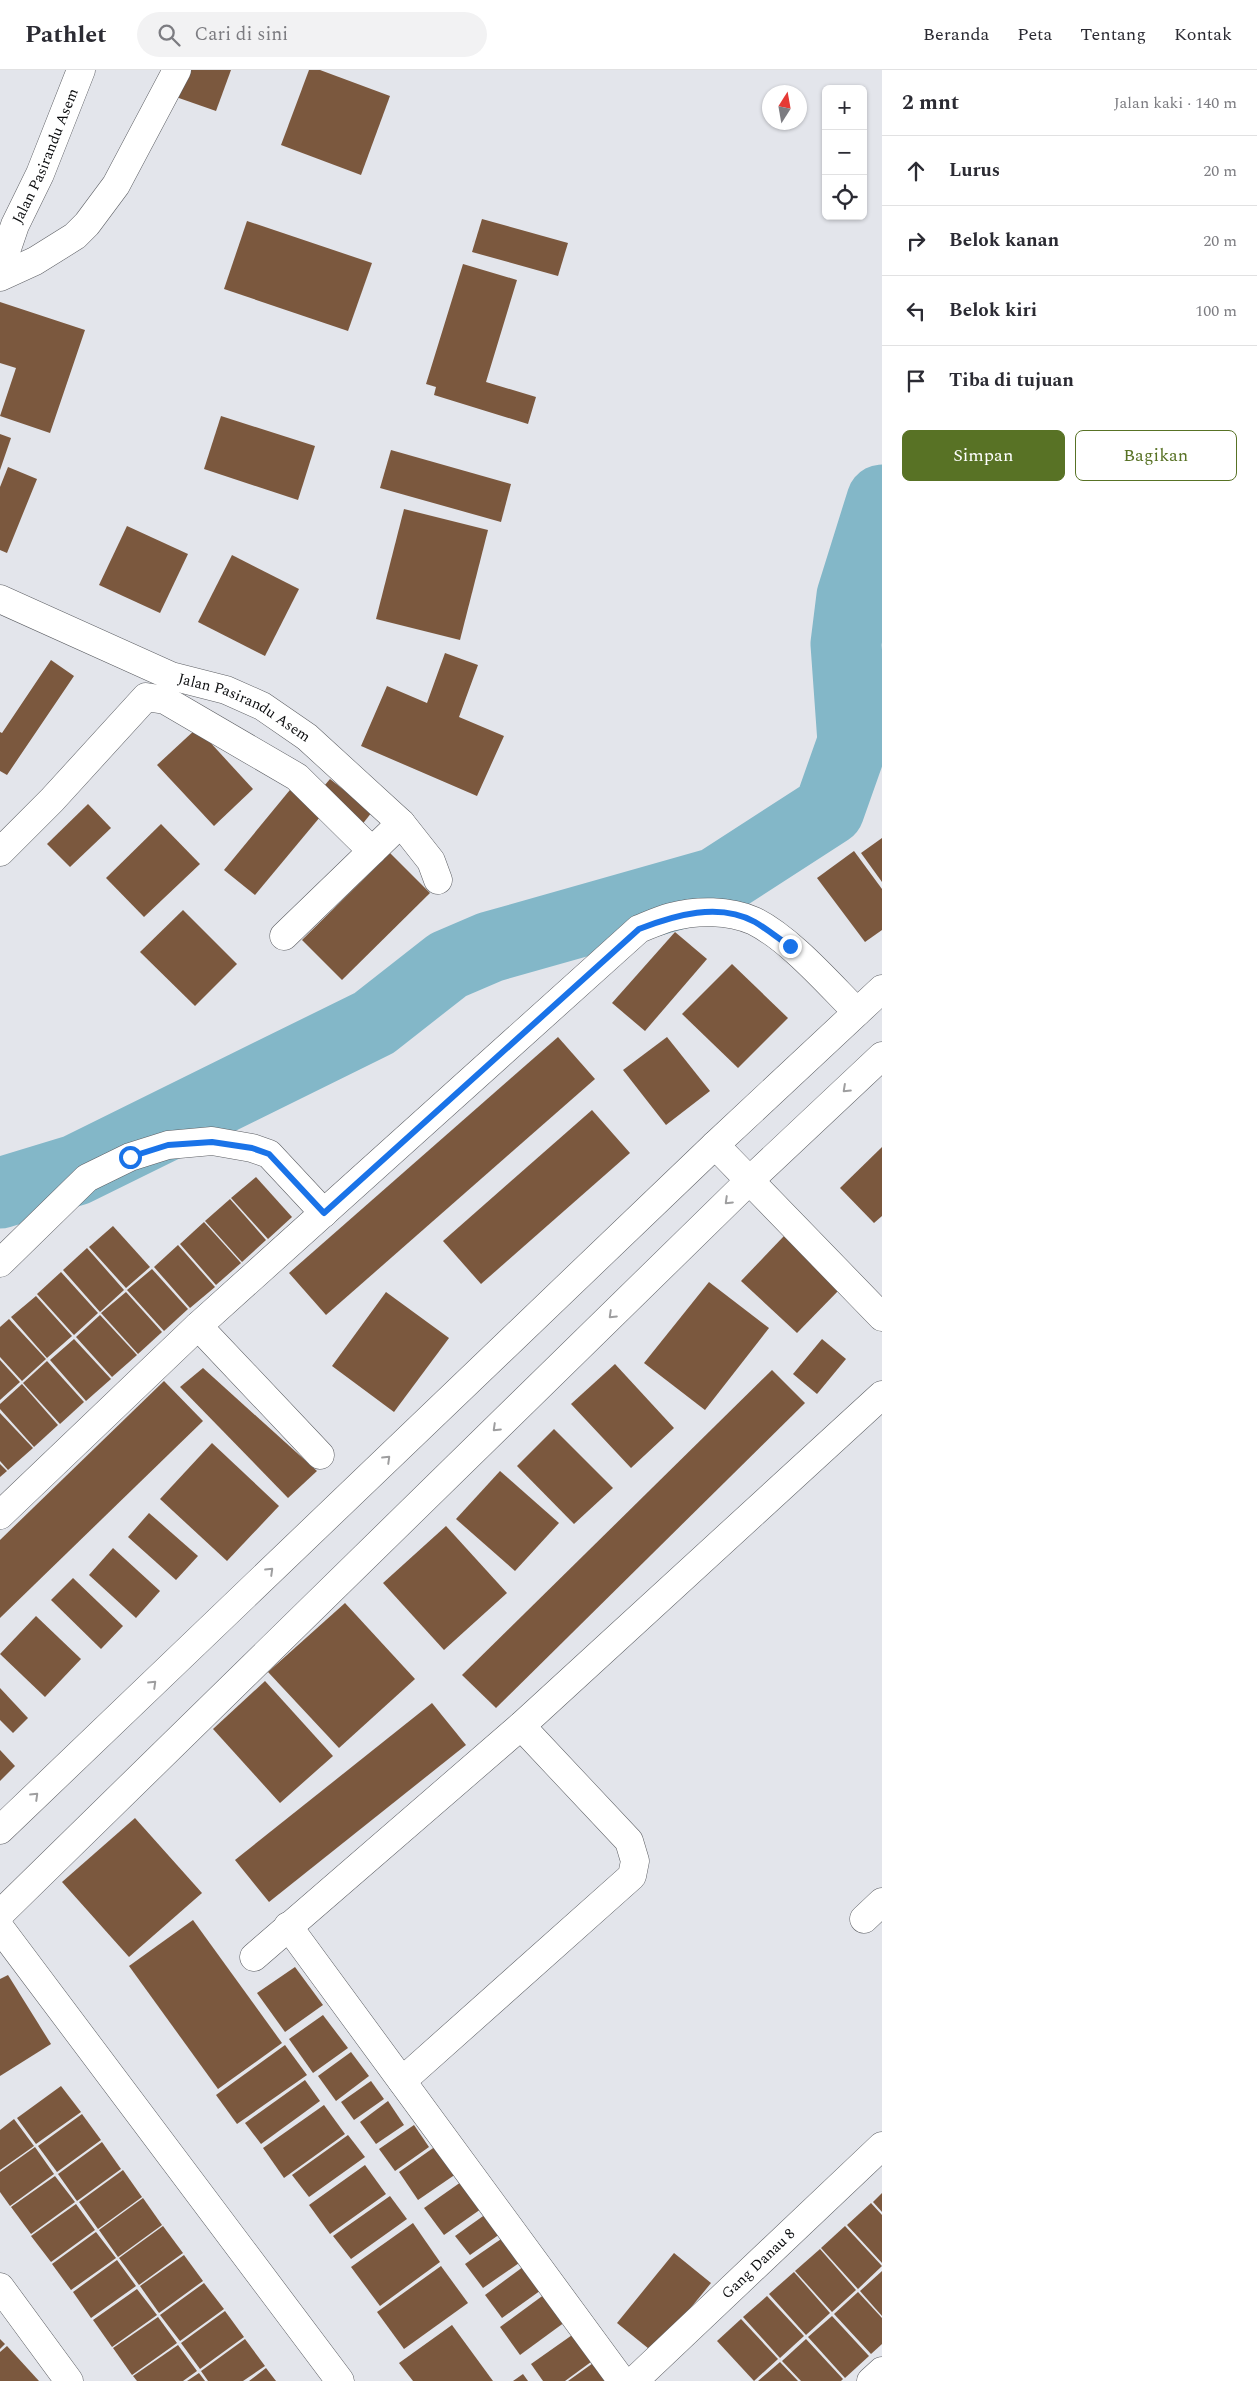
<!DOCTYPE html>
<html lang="id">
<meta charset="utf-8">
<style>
body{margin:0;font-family:Spectral,serif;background:#f2f2f3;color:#2b2b33}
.controls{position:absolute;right:15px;top:15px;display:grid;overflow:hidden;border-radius:8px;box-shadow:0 1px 4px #0004}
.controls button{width:45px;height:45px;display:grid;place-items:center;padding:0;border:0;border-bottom:1px solid #e1e1e2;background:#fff;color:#2b2b33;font:25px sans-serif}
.compass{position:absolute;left:762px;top:15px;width:45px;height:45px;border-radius:50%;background:#fff;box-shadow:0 1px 4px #0004;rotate:11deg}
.stop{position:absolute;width:15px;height:15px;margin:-11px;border:4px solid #1a73e8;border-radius:50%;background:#fff}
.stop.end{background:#1a73e8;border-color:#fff;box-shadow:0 1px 5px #0008}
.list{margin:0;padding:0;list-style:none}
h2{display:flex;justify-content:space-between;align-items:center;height:65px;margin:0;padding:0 20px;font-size:21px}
h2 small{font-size:16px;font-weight:400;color:#7c7c81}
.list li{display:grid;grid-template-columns:32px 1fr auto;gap:15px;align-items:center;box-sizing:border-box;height:70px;padding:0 20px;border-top:1px solid #e1e1e2}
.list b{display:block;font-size:19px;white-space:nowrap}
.list em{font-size:16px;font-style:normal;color:#7c7c81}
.actions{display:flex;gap:10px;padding:15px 20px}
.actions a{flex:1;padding:11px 0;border:1px solid #587225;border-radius:8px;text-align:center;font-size:18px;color:#587225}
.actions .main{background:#587225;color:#fff}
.icon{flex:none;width:28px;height:28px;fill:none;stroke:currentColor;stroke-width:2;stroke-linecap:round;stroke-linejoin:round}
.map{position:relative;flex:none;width:882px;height:2311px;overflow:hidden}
header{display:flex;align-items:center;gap:30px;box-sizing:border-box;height:70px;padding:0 25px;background:#fff;border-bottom:1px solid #e1e1e2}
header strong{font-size:24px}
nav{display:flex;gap:28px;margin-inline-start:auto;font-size:18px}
.search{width:350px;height:45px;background:#f2f2f3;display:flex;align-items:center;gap:12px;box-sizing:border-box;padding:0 18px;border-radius:28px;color:#7c7c81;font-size:19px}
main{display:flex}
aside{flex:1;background:#fff}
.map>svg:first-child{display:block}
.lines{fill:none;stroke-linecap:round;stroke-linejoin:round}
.river{stroke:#83b7c8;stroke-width:71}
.building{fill:#7b583e}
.minor-casing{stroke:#5d5f64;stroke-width:29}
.minor{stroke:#fff;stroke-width:28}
.oneway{stroke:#9e9e9f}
.route{stroke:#1a73e8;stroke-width:6}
.labels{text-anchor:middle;stroke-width:5;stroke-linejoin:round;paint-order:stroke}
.street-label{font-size:15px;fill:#0c0d0f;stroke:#f0f3f8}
</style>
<header>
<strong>Pathlet</strong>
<div class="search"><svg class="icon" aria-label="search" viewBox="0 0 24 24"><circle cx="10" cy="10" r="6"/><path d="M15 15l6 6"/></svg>Cari di sini</div>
<nav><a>Beranda</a><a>Peta</a><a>Tentang</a><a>Kontak</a></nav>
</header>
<main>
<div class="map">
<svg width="882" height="2311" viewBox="0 0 882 2311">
<rect width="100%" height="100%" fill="#e3e5eb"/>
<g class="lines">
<polyline class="river" points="0,1123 76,1100 374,953 448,895 490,877 716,813 829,740 853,672 846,574 852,526 882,430"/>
</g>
<g class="building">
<polygon points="186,0 231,0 216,41 176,27"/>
<polygon points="309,0 320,0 390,26 361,105 281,75"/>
<polygon points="482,149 568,173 558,206 472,182"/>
<polygon points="247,151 372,193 348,261 224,219"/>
<polygon points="463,194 517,210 486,312 536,327 528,354 434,325 436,317 426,314"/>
<polygon points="0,232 85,260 50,363 0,346 16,298 0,293"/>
<polygon points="221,346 315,376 298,430 204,399"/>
<polygon points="0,364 11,368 0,400"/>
<polygon points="391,380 511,414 501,452 380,418"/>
<polygon points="8,397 37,409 7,483 0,480 0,417"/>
<polygon points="404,439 488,460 460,570 376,549"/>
<polygon points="127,456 188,484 160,543 99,515"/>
<polygon points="232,485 299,519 265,586 198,552"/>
<polygon points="445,583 478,595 459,647 504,666 477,726 361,676 387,616 427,633"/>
<polygon points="51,590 74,606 7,705 0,701 0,662 2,663"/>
<polygon points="197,658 253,719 214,756 157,695"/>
<polygon points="330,709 372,742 361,756 319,722"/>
<polygon points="294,715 325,741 255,825 224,800"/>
<polygon points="88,734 111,758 70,797 47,774"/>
<polygon points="161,754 200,794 144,847 106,808"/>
<polygon points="882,768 882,812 861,783"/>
<polygon points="854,781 882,819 882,860 865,872 817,808"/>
<polygon points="390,783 430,823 342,910 302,870"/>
<polygon points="183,840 237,894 195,936 140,882"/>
<polygon points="675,862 707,889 645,961 612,933"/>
<polygon points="732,894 788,948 738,998 682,944"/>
<polygon points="558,967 595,1009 326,1245 289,1203"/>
<polygon points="667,967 710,1021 666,1055 623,1000"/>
<polygon points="592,1040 630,1083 481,1214 443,1171"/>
<polygon points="882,1077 882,1146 874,1153 840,1118"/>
<polygon points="256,1107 292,1147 268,1169 231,1128"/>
<polygon points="230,1129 266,1170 242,1192 205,1151"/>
<polygon points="204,1152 241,1193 216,1215 180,1174"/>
<polygon points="113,1156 150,1197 126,1218 89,1177"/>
<polygon points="784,1166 840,1219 797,1263 741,1211"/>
<polygon points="178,1175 215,1217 190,1238 154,1197"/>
<polygon points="87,1178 124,1220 100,1242 63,1200"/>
<polygon points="152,1199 188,1239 164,1261 127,1220"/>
<polygon points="61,1202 98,1243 74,1265 37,1224"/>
<polygon points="709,1212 769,1258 705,1340 644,1293"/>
<polygon points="126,1222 162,1262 138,1284 101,1243"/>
<polygon points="386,1222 449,1268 394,1342 332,1296"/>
<polygon points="36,1226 72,1266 47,1288 11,1247"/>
<polygon points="100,1245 137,1285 112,1307 76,1267"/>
<polygon points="9,1249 46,1289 22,1311 0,1287 0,1257"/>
<polygon points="74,1269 111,1309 86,1331 50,1290"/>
<polygon points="822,1269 846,1289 817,1324 793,1304"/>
<polygon points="0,1290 20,1312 0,1330"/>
<polygon points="47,1291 84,1332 60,1354 23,1313"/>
<polygon points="615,1294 674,1358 631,1398 571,1334"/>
<polygon points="203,1298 317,1401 288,1428 180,1317"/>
<polygon points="772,1300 805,1333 496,1638 462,1605"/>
<polygon points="164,1311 203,1351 0,1548 0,1470"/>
<polygon points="22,1314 58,1355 34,1377 0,1339 0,1334"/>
<polygon points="0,1343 33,1378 8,1400 0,1391"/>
<polygon points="554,1359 613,1418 574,1454 517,1396"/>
<polygon points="212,1373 279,1436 227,1491 160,1429"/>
<polygon points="0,1394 7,1401 0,1407"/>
<polygon points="500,1401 559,1453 515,1501 456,1449"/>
<polygon points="149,1443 198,1486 176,1510 128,1467"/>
<polygon points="446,1456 507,1523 444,1580 383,1513"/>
<polygon points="113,1478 160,1521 136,1548 89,1505"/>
<polygon points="73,1508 123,1556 101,1579 51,1530"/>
<polygon points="345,1533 415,1609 339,1678 268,1602"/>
<polygon points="36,1546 81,1589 45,1627 0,1584"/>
<polygon points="265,1611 333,1686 280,1733 213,1659"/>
<polygon points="0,1618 28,1648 13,1663 0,1650"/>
<polygon points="432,1633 466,1675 269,1832 235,1790"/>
<polygon points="0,1680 15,1696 0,1711"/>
<polygon points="135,1748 202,1823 129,1887 62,1812"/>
<polygon points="193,1850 282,1973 218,2019 129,1896"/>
<polygon points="295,1897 323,1935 285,1962 257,1923"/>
<polygon points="8,1905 51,1974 0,2006 0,1909"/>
<polygon points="323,1945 348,1978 313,2003 289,1969"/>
<polygon points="285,1975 307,2005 237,2054 216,2025"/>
<polygon points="351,1982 369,2006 336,2031 318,2006"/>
<polygon points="305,2010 320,2031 261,2074 245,2053"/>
<polygon points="371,2011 384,2029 354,2050 341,2032"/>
<polygon points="61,2016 81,2042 36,2074 17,2048"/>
<polygon points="388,2031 404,2055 376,2074 360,2052"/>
<polygon points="324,2035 345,2064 284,2108 263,2078"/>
<polygon points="82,2044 101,2070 57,2102 38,2076"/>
<polygon points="14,2049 34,2076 0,2100 0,2060"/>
<polygon points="414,2055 429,2077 395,2101 379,2079"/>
<polygon points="348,2065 365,2087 309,2127 292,2105"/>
<polygon points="102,2072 121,2099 77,2131 58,2104"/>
<polygon points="436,2076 456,2104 418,2130 399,2102"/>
<polygon points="35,2077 54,2104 10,2136 0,2122 0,2102"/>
<polygon points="365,2095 386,2124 330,2164 309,2135"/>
<polygon points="123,2100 142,2127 98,2159 79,2132"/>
<polygon points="55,2106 75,2132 31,2164 11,2137"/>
<polygon points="461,2112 481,2139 444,2165 424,2138"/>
<polygon points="882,2123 882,2142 873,2132"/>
<polygon points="390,2126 407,2149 351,2189 333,2166"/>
<polygon points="143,2128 162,2155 118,2187 99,2160"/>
<polygon points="871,2133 882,2145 882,2193 847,2155"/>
<polygon points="76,2134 95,2160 51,2192 31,2166"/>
<polygon points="486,2144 500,2164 470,2185 455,2166"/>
<polygon points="413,2153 440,2192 380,2236 351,2197"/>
<polygon points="163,2156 183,2183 139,2215 119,2188"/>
<polygon points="845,2156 882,2196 858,2219 821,2178"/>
<polygon points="96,2162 116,2188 71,2220 52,2194"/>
<polygon points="504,2167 522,2191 483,2218 465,2194"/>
<polygon points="820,2179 856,2220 832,2242 795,2201"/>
<polygon points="674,2183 711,2213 654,2283 617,2253"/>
<polygon points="184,2185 203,2211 159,2243 140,2216"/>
<polygon points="117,2190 136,2216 91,2248 73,2222"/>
<polygon points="527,2194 544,2218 502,2248 485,2225"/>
<polygon points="441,2196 468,2233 404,2279 377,2242"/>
<polygon points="882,2201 882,2246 860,2221"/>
<polygon points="794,2202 830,2243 806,2265 769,2224"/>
<polygon points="204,2213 224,2239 180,2271 160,2245"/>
<polygon points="137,2219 157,2245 112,2277 93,2250"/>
<polygon points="858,2222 882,2248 882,2274 871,2284 834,2244"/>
<polygon points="545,2224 565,2252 520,2285 500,2257"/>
<polygon points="767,2226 804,2266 780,2288 743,2247"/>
<polygon points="225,2241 244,2267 200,2299 181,2273"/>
<polygon points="832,2246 869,2286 845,2308 808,2267"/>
<polygon points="158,2247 177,2273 132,2305 113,2278"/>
<polygon points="741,2249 778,2289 754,2311 717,2271"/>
<polygon points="452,2255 493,2311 413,2311 399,2293"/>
<polygon points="575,2263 595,2289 565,2311 543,2311 531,2294"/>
<polygon points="0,2269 5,2274 0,2279"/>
<polygon points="245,2269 265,2296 243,2311 208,2311 201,2301"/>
<polygon points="806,2269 843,2309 841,2311 801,2311 782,2291"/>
<polygon points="178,2275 197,2301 183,2311 137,2311 133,2306"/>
<polygon points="7,2276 39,2311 0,2311 0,2282"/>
<polygon points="596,2291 611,2311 568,2311"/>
<polygon points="780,2292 798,2311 758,2311"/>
<polygon points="266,2298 276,2311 249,2311"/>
<polygon points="199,2303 205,2311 187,2311"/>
<polygon points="523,2304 528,2311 513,2311"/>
</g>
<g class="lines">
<g class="minor-casing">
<g id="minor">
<path id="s1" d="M0,199L15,155L40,104L81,0"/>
<polyline points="0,207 35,191 75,166 87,154 116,115 177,0"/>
<path id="s2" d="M0,529L171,606L226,620L262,636L307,667L401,753L431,791L438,810"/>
<polyline points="0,782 52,730 146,627 165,630 297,707 372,781"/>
<polyline points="284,866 401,753"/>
<polyline points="715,1075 882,1247"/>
<polyline points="0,1193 87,1108 130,1087 168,1075 212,1071 252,1078 269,1084 324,1143"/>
<polyline points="198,1256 320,1385"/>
<path d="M0,1445L198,1256L639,859C649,855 660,850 671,847C697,840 729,840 754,851C790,869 828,913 857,942"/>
<polyline points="0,1760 715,1075 882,919"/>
<polyline points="0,1844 749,1111 882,986"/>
<polyline points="864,1849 882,1832"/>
<polyline points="288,1856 622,2311"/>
<polyline points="0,1858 340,2311"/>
<polyline points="254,1887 521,1656 882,1325"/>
<polyline points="402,2011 632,1806 635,1791 629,1771 521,1656"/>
<polyline points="0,2217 69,2311"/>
<path id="s3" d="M634,2311L882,2076"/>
<polyline points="871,2311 882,2301"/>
</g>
</g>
<use href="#minor" class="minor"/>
</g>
<defs><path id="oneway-chevron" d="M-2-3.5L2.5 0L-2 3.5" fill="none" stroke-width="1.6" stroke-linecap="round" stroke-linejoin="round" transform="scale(1.25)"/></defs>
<g class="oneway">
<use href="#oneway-chevron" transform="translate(846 1019) rotate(137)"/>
<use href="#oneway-chevron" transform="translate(728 1131) rotate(136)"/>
<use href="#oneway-chevron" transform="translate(612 1245) rotate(136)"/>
<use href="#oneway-chevron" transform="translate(496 1358) rotate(136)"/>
<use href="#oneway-chevron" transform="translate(387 1389) rotate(-44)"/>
<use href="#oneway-chevron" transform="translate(270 1501) rotate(-44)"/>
<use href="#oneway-chevron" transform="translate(153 1614) rotate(-44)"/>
<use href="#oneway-chevron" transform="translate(35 1726) rotate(-44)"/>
</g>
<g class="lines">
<path class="route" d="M130,1087L168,1075L212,1072L252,1078L269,1084L324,1143L639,859C675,845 719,832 755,852C767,859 779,869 790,876"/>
</g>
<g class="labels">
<g class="street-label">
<text dy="5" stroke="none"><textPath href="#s1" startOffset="122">Jalan Pasirandu Asem</textPath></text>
<text dy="5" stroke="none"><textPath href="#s2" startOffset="268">Jalan Pasirandu Asem</textPath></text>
<text dy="5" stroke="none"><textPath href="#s3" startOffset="171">Gang Danau 8</textPath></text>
</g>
</g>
</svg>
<div class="controls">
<button>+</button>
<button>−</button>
<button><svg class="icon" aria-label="locate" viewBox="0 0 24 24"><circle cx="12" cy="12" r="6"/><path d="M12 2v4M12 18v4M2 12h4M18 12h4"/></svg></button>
</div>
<svg class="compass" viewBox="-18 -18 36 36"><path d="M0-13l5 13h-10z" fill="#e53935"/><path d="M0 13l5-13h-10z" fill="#7c7c81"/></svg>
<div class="stop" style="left:130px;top:1087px"></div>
<div class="stop end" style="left:790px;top:876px"></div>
</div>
<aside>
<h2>2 mnt<small>Jalan kaki · 140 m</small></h2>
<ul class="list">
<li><svg class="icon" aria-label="ahead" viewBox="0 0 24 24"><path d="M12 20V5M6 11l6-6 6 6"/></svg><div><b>Lurus</b></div><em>20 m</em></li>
<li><svg class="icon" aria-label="right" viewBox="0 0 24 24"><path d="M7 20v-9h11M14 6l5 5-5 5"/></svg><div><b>Belok kanan</b></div><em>20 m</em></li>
<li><svg class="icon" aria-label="left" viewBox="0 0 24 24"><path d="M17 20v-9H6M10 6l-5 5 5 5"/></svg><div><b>Belok kiri</b></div><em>100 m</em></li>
<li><svg class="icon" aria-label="arrive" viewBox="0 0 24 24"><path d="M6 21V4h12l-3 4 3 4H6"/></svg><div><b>Tiba di tujuan</b></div></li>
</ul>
<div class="actions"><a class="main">Simpan</a><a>Bagikan</a></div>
</aside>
</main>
